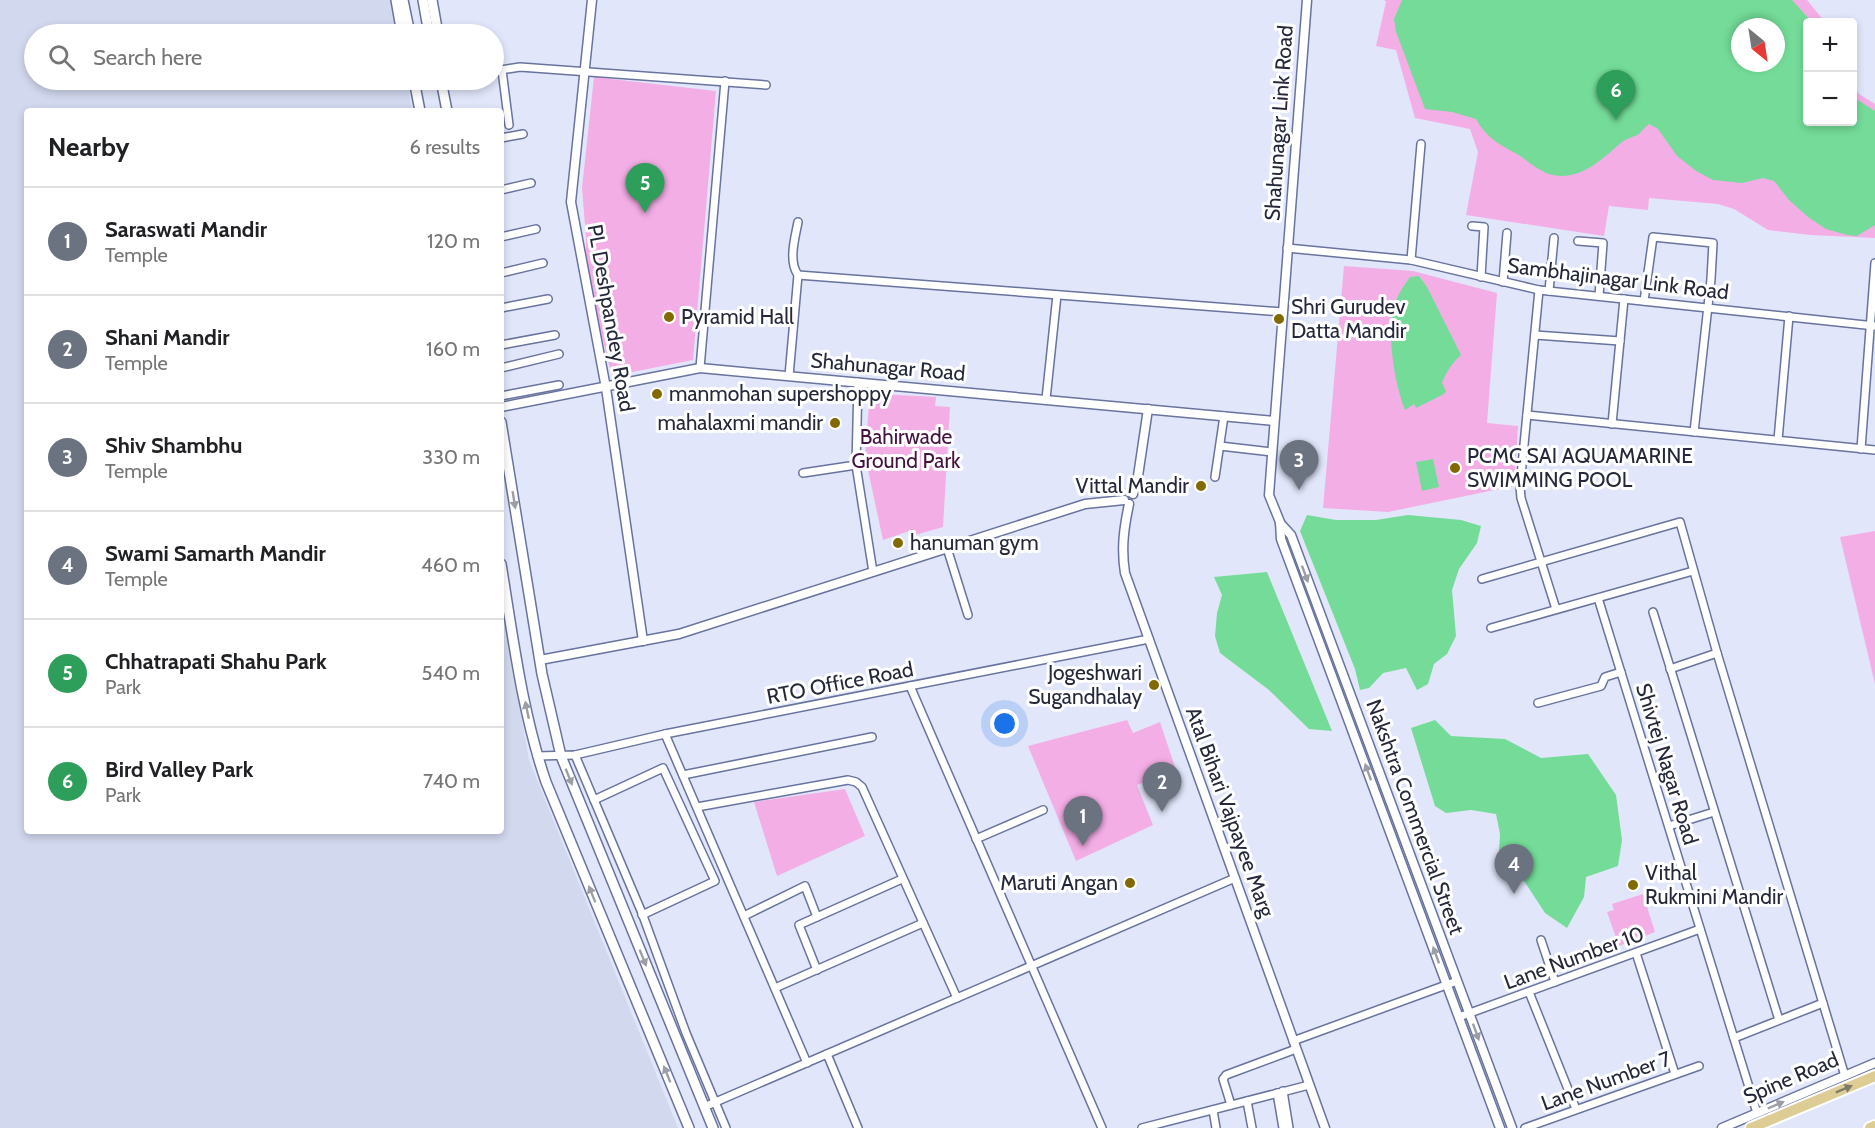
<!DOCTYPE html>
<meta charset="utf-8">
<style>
body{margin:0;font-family:Cabin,sans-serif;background:#f2f2f2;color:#202124}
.controls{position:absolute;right:18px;top:18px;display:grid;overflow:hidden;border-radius:6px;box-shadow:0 3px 9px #0003}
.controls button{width:54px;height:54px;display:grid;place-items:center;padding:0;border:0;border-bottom:2px solid #e0e0e0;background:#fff;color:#202124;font:30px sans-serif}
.compass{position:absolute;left:1731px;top:18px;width:54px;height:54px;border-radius:50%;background:#fff;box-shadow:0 3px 9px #0003;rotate:150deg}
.you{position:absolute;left:1005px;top:724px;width:21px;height:21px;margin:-15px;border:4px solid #fff;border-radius:50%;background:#1a73e8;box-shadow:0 0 0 9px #1a73e833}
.badge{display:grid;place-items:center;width:39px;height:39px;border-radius:50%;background:#0f766e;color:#fff;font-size:20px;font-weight:700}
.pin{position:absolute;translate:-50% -50px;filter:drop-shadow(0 2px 3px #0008)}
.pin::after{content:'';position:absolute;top:32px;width:21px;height:18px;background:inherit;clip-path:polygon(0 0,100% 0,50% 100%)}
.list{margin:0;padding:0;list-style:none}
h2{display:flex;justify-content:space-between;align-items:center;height:78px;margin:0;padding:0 24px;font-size:26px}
h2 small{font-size:20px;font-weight:400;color:#757577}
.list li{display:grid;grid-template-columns:39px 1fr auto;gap:18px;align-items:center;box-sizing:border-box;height:108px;padding:0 24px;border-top:2px solid #e0e0e0}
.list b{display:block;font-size:22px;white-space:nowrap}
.list p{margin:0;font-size:20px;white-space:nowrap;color:#757577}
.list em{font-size:20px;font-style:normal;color:#757577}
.icon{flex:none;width:33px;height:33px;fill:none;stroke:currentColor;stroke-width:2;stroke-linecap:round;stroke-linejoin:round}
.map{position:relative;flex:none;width:1875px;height:1128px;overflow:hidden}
.search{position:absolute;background:#fff;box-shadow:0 3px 9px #0003;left:24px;top:24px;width:480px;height:66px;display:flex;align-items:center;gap:15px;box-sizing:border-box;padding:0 21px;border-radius:33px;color:#757577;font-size:22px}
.panel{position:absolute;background:#fff;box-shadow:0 3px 9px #0003;left:24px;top:108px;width:480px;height:726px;border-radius:6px}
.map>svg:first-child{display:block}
.built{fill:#d2d8ee}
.green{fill:#f4aee6;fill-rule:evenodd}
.water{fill:#74dc98;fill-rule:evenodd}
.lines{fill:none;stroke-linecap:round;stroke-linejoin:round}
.minor-casing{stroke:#68739e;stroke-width:10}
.tertiary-casing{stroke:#68739e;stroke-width:11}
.secondary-casing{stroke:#68739e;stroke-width:12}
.primary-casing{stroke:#fff;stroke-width:14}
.minor{stroke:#fff;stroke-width:7}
.tertiary{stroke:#fff;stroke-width:8}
.secondary{stroke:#fff;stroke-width:9}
.primary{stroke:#ddcd95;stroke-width:10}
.oneway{fill:#9c9ea6}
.oneway2{fill:#807a68}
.poi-dot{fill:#816a02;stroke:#fff;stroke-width:2}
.labels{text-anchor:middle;stroke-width:6;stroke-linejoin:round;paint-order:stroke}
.street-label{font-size:21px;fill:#24283a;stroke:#fff}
.poi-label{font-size:21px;fill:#24283a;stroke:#fff;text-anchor:start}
.park-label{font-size:21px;fill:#45113f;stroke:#fff}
</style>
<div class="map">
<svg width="1875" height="1128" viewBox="0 0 1875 1128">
<rect width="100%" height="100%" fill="#e1e6fa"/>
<polygon class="built" points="0,0 392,0 398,34 34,34 34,80 407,80 412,111 27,111 27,831 501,831 501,602 529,760 678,1128 0,1128"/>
<g class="green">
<path d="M1384,0H1807L1825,22H1808V122H1852L1853,85L1859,94L1875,104V238L1811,235L1768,230L1734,209L1718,204L1649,198L1648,210L1609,206L1604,236L1466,215L1478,152L1470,129L1415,118L1396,50L1376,46L1386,2ZM1740,27H1776V63H1740Z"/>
<polygon points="594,77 716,91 693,360 612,376 586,274 586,237 582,188"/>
<polygon points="1344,266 1413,271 1497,293 1487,423 1518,426 1514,486 1388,512 1323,508"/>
<polygon points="879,394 936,397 935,406 950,407 943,527 915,535 912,530 883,540 865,456 869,404 872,398"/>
<polygon points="1875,531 1875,684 1840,537"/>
<polygon points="1127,720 1133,733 1160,722 1176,770 1137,785 1153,825 1076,861 1028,746"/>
<polygon points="845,789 865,836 777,876 754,802"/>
<polygon points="1643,894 1655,932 1619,946 1607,912 1614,910 1612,904"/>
</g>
<g class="water">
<path d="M1402,0H1792L1812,22H1808V122H1852L1853,97L1875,111V225L1857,236L1847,235L1826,229L1808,217L1789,200L1774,181L1763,178L1742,183L1713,180L1696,171L1677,156L1658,129L1649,124C1645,127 1642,131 1639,134C1634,137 1627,138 1622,142C1602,159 1579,183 1549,174C1537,170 1528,161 1517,154C1500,145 1485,137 1476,119L1452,112L1425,109L1396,32L1394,19ZM1740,27H1776V63H1740Z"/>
<path d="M1419,276L1427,287L1461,355C1452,363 1446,372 1442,383L1446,391L1444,394L1416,408L1414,404L1405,410C1394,381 1387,337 1394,306C1397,296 1404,285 1410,277Z"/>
<polygon points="1433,459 1439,487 1422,491 1416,462"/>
<polygon points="1307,515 1336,520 1376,520 1408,515 1461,520 1481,526 1477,543 1459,569 1452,590 1456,636 1447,654 1434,664 1428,684 1417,690 1406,668 1383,673 1369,688 1360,690 1355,669 1300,531"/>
<polygon points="1267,572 1332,731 1309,729 1269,690 1220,653 1215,636 1217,613 1222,595 1214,577"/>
<polygon points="1435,720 1451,736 1505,739 1541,758 1588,754 1616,795 1622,840 1618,866 1586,877 1584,897 1567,928 1545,913 1521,876 1498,870 1500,834 1496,814 1471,810 1446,813 1435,806 1411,728"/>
</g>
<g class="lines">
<g class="minor-casing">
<g id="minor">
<polyline points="502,70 509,125"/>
<polyline points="494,71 520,67 766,85"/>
<polyline points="501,138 523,134"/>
<polyline points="501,190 531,183"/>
<polyline points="1472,226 1484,227 1481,277"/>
<polyline points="501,237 536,229"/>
<polyline points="1578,241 1603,243 1599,296"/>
<polyline points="1287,248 1411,260 1539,290 1875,326"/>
<polyline points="1411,260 1421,144"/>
<polyline points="501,273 543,263"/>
<polyline points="798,275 1283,312"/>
<polyline points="1503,282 1507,233"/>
<polyline points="1539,290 1520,486 1521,498 1556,609"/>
<polyline points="1549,291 1554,238"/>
<polyline points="1644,301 1653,237 1713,243 1711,279 1694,432"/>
<polyline points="501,308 548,299"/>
<polyline points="1535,335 1620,341"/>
<polyline points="501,345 555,335"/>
<polyline points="501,368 559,354"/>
<polyline points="700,368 725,81"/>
<path d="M789,376L798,275C788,261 795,238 798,222"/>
<polyline points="858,382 856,465 873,572"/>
<polyline points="501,396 559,385"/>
<polyline points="1046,399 1057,295"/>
<polyline points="1527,415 1875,450"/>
<polyline points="1612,424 1624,299"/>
<polyline points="1778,440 1789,316"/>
<polyline points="1220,446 1272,452"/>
<polyline points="1861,449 1875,263"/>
<polyline points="803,473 856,465"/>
<polyline points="1215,477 1224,416"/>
<polyline points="947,548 968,615"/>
<polyline points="1482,579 1680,522 1717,653 1845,1076"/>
<polyline points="1598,598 1757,1113"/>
<polyline points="1653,612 1779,1020"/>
<polyline points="1491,628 1693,571"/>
<polyline points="1670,669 1717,653"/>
<polyline points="910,686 1102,1128"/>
<polyline points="1538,703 1601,686 1605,677 1621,672"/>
<polyline points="665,734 807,1063"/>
<polyline points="575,755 642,913 686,1033 726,1128"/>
<polyline points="537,756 575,755 665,734 1149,639"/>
<polyline points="683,775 872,737"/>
<polyline points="594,800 663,768 715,881 642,915"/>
<polyline points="697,807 848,780 856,782 862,787 957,998"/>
<polyline points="1669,826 1714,812"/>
<polyline points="976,839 1043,810"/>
<polyline points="744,916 805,886 817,917"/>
<polyline points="1541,940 1555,982"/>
<polyline points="1636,953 1675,1074"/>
<polyline points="817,970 799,925 902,879"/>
<polyline points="775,988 923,923"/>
<polyline points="1529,992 1576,1109"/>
<polyline points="1459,1017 1700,929"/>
<polyline points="1734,1038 1823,1003"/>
<polyline points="1293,1041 1457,981"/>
<polyline points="827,1054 858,1128"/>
<polyline points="1283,1091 1289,1128"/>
<polyline points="1277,1093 1283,1128"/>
<polyline points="1247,1101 1252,1128"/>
<polyline points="1231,1105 1223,1079 1226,1075 1296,1049"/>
<polyline points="704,1107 1235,878"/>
<polyline points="1213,1110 1216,1128"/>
<polyline points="1142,1128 1309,1085"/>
<polyline points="1525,1128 1699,1066"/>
</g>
</g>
<g class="tertiary-casing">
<g id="tertiary">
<polyline points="592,0 571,202 606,388 643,641"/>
<polyline points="1307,0 1269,495 1280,522 1281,539 1500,1128"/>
<polyline points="501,407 700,368 1274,421"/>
<polyline points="1133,494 1138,476 1148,409"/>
<path d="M1129,504C1124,528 1121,548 1125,573L1325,1128"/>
<polyline points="1280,523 1291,535 1512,1128"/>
<polyline points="540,660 679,634 1085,504 1124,500"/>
<polyline points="1722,1128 1875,1063"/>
</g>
</g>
<g class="secondary-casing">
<g id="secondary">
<polyline points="396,0 402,34"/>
<polyline points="403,0 410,34"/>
<polyline points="423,0 429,34"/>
<polyline points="432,0 438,34"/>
<polyline points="414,80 420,111"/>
<polyline points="441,80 447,111"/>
<polyline points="501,422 542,674 561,756 713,1128"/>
<path d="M501,564C513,637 522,712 546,782L689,1128"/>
</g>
</g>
<g class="primary-casing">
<g id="primary">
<polyline points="1751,1128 1875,1076"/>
<polyline points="1870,1128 1875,1126"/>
</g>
</g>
<use href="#minor" class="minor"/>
<use href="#tertiary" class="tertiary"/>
<use href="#secondary" class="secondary"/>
<use href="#primary" class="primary"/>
</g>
<defs><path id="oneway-solid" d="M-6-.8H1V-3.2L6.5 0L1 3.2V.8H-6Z" transform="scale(1.5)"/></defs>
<g class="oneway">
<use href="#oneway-solid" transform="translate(514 500) rotate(81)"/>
<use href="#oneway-solid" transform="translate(1305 574) rotate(70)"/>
<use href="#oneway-solid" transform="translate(527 710) rotate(-102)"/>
<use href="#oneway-solid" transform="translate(1368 772) rotate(-110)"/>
<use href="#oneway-solid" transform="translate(569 777) rotate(68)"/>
<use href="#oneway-solid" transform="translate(592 894) rotate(-112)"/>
<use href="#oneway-solid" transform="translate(1436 955) rotate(-110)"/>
<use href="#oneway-solid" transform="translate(643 958) rotate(68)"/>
<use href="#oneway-solid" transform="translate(1476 1032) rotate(70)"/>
<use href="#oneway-solid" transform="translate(667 1074) rotate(-112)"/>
<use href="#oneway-solid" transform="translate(1776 1105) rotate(-23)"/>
</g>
<use class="oneway2" href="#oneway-solid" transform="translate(1844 1089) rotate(-23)"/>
<g class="poi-dot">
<circle cx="669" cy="317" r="6"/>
<circle cx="1279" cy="319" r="6"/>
<circle cx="657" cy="394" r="6"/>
<circle cx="835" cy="423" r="6"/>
<circle cx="1455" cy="468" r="6"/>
<circle cx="1201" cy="486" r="6"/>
<circle cx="898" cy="543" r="6"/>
<circle cx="1154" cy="685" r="6"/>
<circle cx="1130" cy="883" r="6"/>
<circle cx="1633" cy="885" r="6"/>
</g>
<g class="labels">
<g class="street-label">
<text transform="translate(1279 123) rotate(-86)" y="7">Shahunagar Link Road</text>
<text transform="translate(1618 279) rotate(7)" y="7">Sambhajinagar Link Road</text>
<text transform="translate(611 318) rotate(80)" y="7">PL Deshpandey Road</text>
<text transform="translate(888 367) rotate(5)" y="7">Shahunagar Road</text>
<text transform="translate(840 683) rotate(-11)" y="7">RTO Office Road</text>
<text transform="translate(1667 764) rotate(73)" y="7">Shivtej Nagar Road</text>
<text transform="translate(1230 812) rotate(70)" y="7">Atal Bihari Vajpayee Marg</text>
<text transform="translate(1415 817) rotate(70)" y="7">Nakshtra Commercial Street</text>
<text transform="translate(1574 958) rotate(-20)" y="7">Lane Number 10</text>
<text transform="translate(1791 1078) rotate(-23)" y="7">Spine Road</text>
<text transform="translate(1606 1081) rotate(-20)" y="7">Lane Number 7</text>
</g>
<g class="poi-label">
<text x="1291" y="314">Shri Gurudev<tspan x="1291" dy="24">Datta Mandir</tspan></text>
<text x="681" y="324">Pyramid Hall</text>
<text x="669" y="401">manmohan supershoppy</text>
<text x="823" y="430" text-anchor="end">mahalaxmi mandir</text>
<text x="1467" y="463">PCMC SAI AQUAMARINE<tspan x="1467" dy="24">SWIMMING POOL</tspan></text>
<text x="1189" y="493" text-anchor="end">Vittal Mandir</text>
<text x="910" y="550">hanuman gym</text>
<text x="1142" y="680" text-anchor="end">Jogeshwari<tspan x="1142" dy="24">Sugandhalay</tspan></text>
<text x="1645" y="880">Vithal<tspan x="1645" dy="24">Rukmini Mandir</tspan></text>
<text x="1118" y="890" text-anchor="end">Maruti Angan</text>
</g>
<g class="park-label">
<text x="906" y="444">Bahirwade<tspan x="906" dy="24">Ground Park</tspan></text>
</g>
</g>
</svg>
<div class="controls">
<button>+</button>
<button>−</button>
</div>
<svg class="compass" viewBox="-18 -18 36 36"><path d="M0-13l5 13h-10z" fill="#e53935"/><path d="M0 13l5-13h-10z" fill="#757577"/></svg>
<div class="you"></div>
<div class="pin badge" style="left:1083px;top:846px;background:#6b7280">1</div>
<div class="pin badge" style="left:1162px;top:812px;background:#6b7280">2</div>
<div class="pin badge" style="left:1299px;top:490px;background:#6b7280">3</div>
<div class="pin badge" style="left:1514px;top:894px;background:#6b7280">4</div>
<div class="pin badge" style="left:645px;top:213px;background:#2e9e5b">5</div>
<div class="pin badge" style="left:1616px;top:120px;background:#2e9e5b">6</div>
<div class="search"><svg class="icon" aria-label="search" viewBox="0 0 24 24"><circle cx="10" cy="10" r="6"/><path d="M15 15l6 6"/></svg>Search here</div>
<section class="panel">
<h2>Nearby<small>6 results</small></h2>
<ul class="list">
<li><span class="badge" style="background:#6b7280">1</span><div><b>Saraswati Mandir</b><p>Temple</p></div><em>120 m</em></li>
<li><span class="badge" style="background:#6b7280">2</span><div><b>Shani Mandir</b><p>Temple</p></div><em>160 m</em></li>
<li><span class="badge" style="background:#6b7280">3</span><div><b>Shiv Shambhu</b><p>Temple</p></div><em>330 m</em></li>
<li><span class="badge" style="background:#6b7280">4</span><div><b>Swami Samarth Mandir</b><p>Temple</p></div><em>460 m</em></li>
<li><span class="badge" style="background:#2e9e5b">5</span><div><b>Chhatrapati Shahu Park</b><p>Park</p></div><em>540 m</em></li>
<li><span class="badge" style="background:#2e9e5b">6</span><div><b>Bird Valley Park</b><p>Park</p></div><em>740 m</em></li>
</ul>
</section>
</div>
